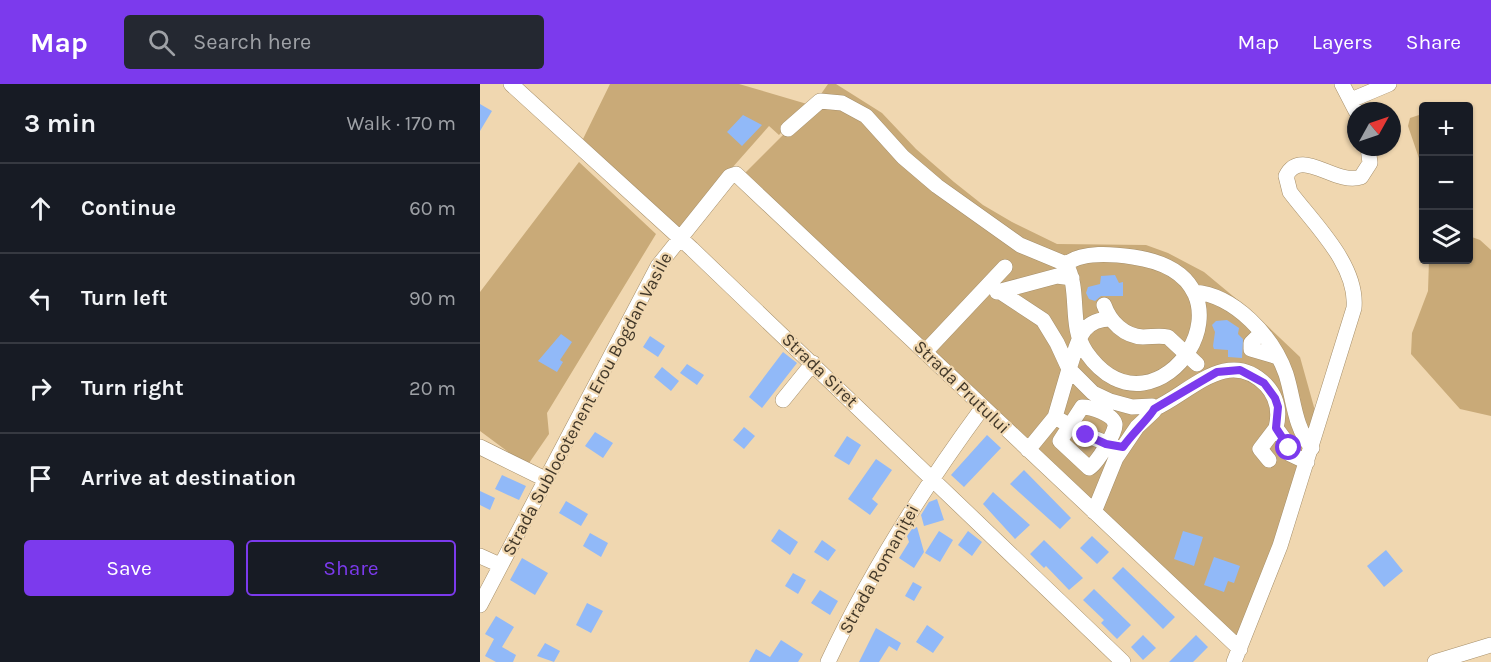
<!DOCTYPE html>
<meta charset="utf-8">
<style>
:root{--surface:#171b24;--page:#242831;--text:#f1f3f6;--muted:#9ea1a6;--line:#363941;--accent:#7c3aed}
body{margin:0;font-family:Karla,sans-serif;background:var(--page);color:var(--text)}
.controls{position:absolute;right:18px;top:18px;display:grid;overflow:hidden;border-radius:6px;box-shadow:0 2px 4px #0004}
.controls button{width:54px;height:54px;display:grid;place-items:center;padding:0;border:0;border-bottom:2px solid var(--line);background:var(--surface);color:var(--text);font:30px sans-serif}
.compass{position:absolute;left:867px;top:18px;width:54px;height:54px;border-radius:50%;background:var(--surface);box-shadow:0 2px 4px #0004;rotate:50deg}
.stop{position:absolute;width:18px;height:18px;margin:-14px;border:4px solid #7c3aed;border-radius:50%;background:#fff}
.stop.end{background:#7c3aed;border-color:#fff;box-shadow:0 2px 6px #0008}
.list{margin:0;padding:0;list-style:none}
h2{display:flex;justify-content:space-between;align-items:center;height:78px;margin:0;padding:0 24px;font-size:26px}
h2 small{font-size:20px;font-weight:400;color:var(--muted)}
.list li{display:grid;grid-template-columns:39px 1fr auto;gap:18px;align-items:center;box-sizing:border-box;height:90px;padding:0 24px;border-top:2px solid var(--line)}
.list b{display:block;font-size:22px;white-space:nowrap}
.list em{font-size:20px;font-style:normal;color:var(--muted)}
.actions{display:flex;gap:12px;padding:18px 24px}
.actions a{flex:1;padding:14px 0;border:2px solid var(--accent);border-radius:6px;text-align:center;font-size:21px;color:var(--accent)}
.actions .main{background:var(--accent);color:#fff}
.icon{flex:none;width:33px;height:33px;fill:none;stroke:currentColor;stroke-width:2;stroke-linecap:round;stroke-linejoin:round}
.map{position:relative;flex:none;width:1011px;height:578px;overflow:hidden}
header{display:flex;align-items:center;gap:36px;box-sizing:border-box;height:84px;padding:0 30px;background:var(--accent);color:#fff}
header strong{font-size:28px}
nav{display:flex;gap:33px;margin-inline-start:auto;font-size:21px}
.search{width:420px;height:54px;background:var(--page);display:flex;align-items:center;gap:15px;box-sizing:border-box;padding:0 21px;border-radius:6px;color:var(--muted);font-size:22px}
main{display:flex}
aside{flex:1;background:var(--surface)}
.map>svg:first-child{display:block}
.green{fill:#c9aa78}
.building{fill:#91b9f8}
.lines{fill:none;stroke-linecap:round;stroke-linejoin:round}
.minor-casing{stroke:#a68f6a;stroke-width:16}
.minor{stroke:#fff;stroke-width:15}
.route{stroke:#7c3aed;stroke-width:8}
.labels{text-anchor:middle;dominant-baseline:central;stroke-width:4.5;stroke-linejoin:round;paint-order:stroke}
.street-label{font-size:18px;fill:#423829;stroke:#f0d7b0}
</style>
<header>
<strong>Map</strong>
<div class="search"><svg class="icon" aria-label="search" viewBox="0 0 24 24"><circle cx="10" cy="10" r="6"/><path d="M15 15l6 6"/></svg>Search here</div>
<nav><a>Map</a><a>Layers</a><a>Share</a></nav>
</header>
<main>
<aside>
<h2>3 min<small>Walk · 170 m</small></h2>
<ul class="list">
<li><svg class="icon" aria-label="ahead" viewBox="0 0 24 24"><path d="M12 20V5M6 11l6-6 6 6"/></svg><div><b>Continue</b></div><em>60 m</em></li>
<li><svg class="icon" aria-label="left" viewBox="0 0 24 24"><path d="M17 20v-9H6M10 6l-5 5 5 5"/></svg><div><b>Turn left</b></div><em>90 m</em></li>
<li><svg class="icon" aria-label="right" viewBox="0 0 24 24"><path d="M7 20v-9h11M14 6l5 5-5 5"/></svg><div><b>Turn right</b></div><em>20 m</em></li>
<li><svg class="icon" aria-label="arrive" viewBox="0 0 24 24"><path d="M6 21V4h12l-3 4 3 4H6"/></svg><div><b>Arrive at destination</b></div></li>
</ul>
<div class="actions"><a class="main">Save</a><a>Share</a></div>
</aside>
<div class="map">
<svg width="1011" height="578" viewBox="0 0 1011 578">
<rect width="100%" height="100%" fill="#f0d7b0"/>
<path class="green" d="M130 0H259L327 20 299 51 289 42 198 145 103 55Z
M348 0H356L402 29 436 65 474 98 503 121 532 138 577 160 666 161 688 169 724 188 777 232 820 273 839 341 760 565 261 93 334 20Z
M939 31 943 36V86L928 42 930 34Z
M99 78 176 150 67 329 69 350 47 382 0 347V208Z
M989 152 1000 156 1011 166V332L980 325 931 270 932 249 948 207 949 176H988Z"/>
<path class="building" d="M0 20 12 27 0 47Z
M263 31 282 41 262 62 247 48Z
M635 191 639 199 643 198V212H621L615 217 609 215 606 209 608 203 620 200 621 192Z
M747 236 759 244 758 250 763 255 762 274 748 273V266L734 265 733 262 735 248 732 241 736 237Z
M81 250 92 258 80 276 83 278 77 288 58 277Z
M170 252 185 262 178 273 163 263Z
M303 268 317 279 282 324 269 313Z
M207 280 224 291 217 301 200 289Z
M182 283 199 297 191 307 174 293Z
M264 343 275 352 264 365 253 356Z
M115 348 133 359 123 374 105 362Z
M507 351 521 364 484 403 471 391Z
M367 352 381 361 369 381 354 372Z
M396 375 412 386 392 415 398 420 390 431 368 415Z
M544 386 591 434 580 445 530 400Z
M22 391 46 402 39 416 15 405Z
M0 407 15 414 10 426 0 421Z
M513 408 550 441 535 455 503 420Z
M457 415 464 436 444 442 441 431 449 418Z
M86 417 108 430 101 442 79 429Z
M437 443 444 468 434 484 419 474 429 458 427 452 432 445Z
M299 445 318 458 310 471 291 457Z
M459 447 473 456 460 478 445 469Z
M488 447 502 458 492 472 478 461Z
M703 447 723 453 714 482 694 475Z
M110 449 128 459 121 473 103 462Z
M612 452 629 468 617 480 600 464Z
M342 456 356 466 348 477 334 468Z
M564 456 603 494 589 506 566 482 564 484 550 470Z
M906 466 923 487 904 503 887 482Z
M734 473 760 482 754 499 748 497 744 508 724 501Z
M42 474 68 489 55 511 30 496Z
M643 483 695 533 683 545 632 494Z
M313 489 326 496 318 510 305 502Z
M433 498 442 503 434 517 425 512Z
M614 505 651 541 637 555 621 539 624 536 603 516Z
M340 506 358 517 350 531 331 519Z
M107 519 123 527 111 549 96 541Z
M16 532 34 543 22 563 36 571 33 578H16L5 572 14 555 5 550Z
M447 541 464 553 453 569 436 558Z
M396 544 421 559 417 567 409 562 399 578H379Z
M663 551 676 564 663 576 651 563Z
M716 551 728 563 713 578H689Z
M301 556 323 570 318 578H269L276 565 290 573Z
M65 559 80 567 74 578 57 572Z"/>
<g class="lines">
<defs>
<path id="minor" d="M31 0 212 165 643 578
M862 0 876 27
M871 16 909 0
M308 45 340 17 362 19 386 32 423 73 457 102 540 161 586 180C601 207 588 241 606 268 677 370 794 193 653 173 633 170 603 167 586 180
M517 208 577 192 592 194
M714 208C755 211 793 253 806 290 814 315 814 343 832 364
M522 209 563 236 577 259 589 285 575 333 548 366
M624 221C630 238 644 252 663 253 672 253 679 251 688 253L717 280
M781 249 771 259V265L798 273
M445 268 525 183
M303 316 333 279
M602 323C611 323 633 330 635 340 637 347 616 381 609 384L580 357Z
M674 325C710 309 748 262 786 301 798 314 800 328 796 344L807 359 810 370 827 378
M580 336 606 351 634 362
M0 363 65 395
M789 376 780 365 796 344
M614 428 636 374 657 343 674 327 672 322 652 323 630 317 613 309 589 285C598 260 599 235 631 235
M0 472 20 481
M0 521 178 182 250 92 256 90 760 565
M348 578C390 488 444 403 503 323
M754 578 800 462 874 224C878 181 834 140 810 108L806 92C821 62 855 102 881 93L890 79 888 63
M955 578 1011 561"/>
</defs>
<use href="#minor" class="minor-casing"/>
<use href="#minor" class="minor"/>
</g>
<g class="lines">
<path class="route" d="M606 351 626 360 643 363C649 353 672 331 674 325L737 288 760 286 784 299 795 314 798 323 796 344 809 364"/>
</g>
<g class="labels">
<g class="street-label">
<text transform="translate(340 286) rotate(44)">Strada Siret</text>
<text transform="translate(482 303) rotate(44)">Strada Prutului</text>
<text transform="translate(107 320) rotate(-62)">Strada Sublocotenent Erou Bogdan Vasile</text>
<text transform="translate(399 485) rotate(-61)">Strada Romaniței</text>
</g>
</g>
</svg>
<div class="controls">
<button>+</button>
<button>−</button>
<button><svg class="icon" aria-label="layers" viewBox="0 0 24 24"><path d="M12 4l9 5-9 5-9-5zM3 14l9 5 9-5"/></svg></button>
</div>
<svg class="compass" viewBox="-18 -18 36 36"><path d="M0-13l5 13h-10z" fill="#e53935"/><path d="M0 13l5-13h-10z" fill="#9ea1a6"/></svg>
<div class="stop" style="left:809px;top:364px"></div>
<div class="stop end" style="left:606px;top:351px"></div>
</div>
</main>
